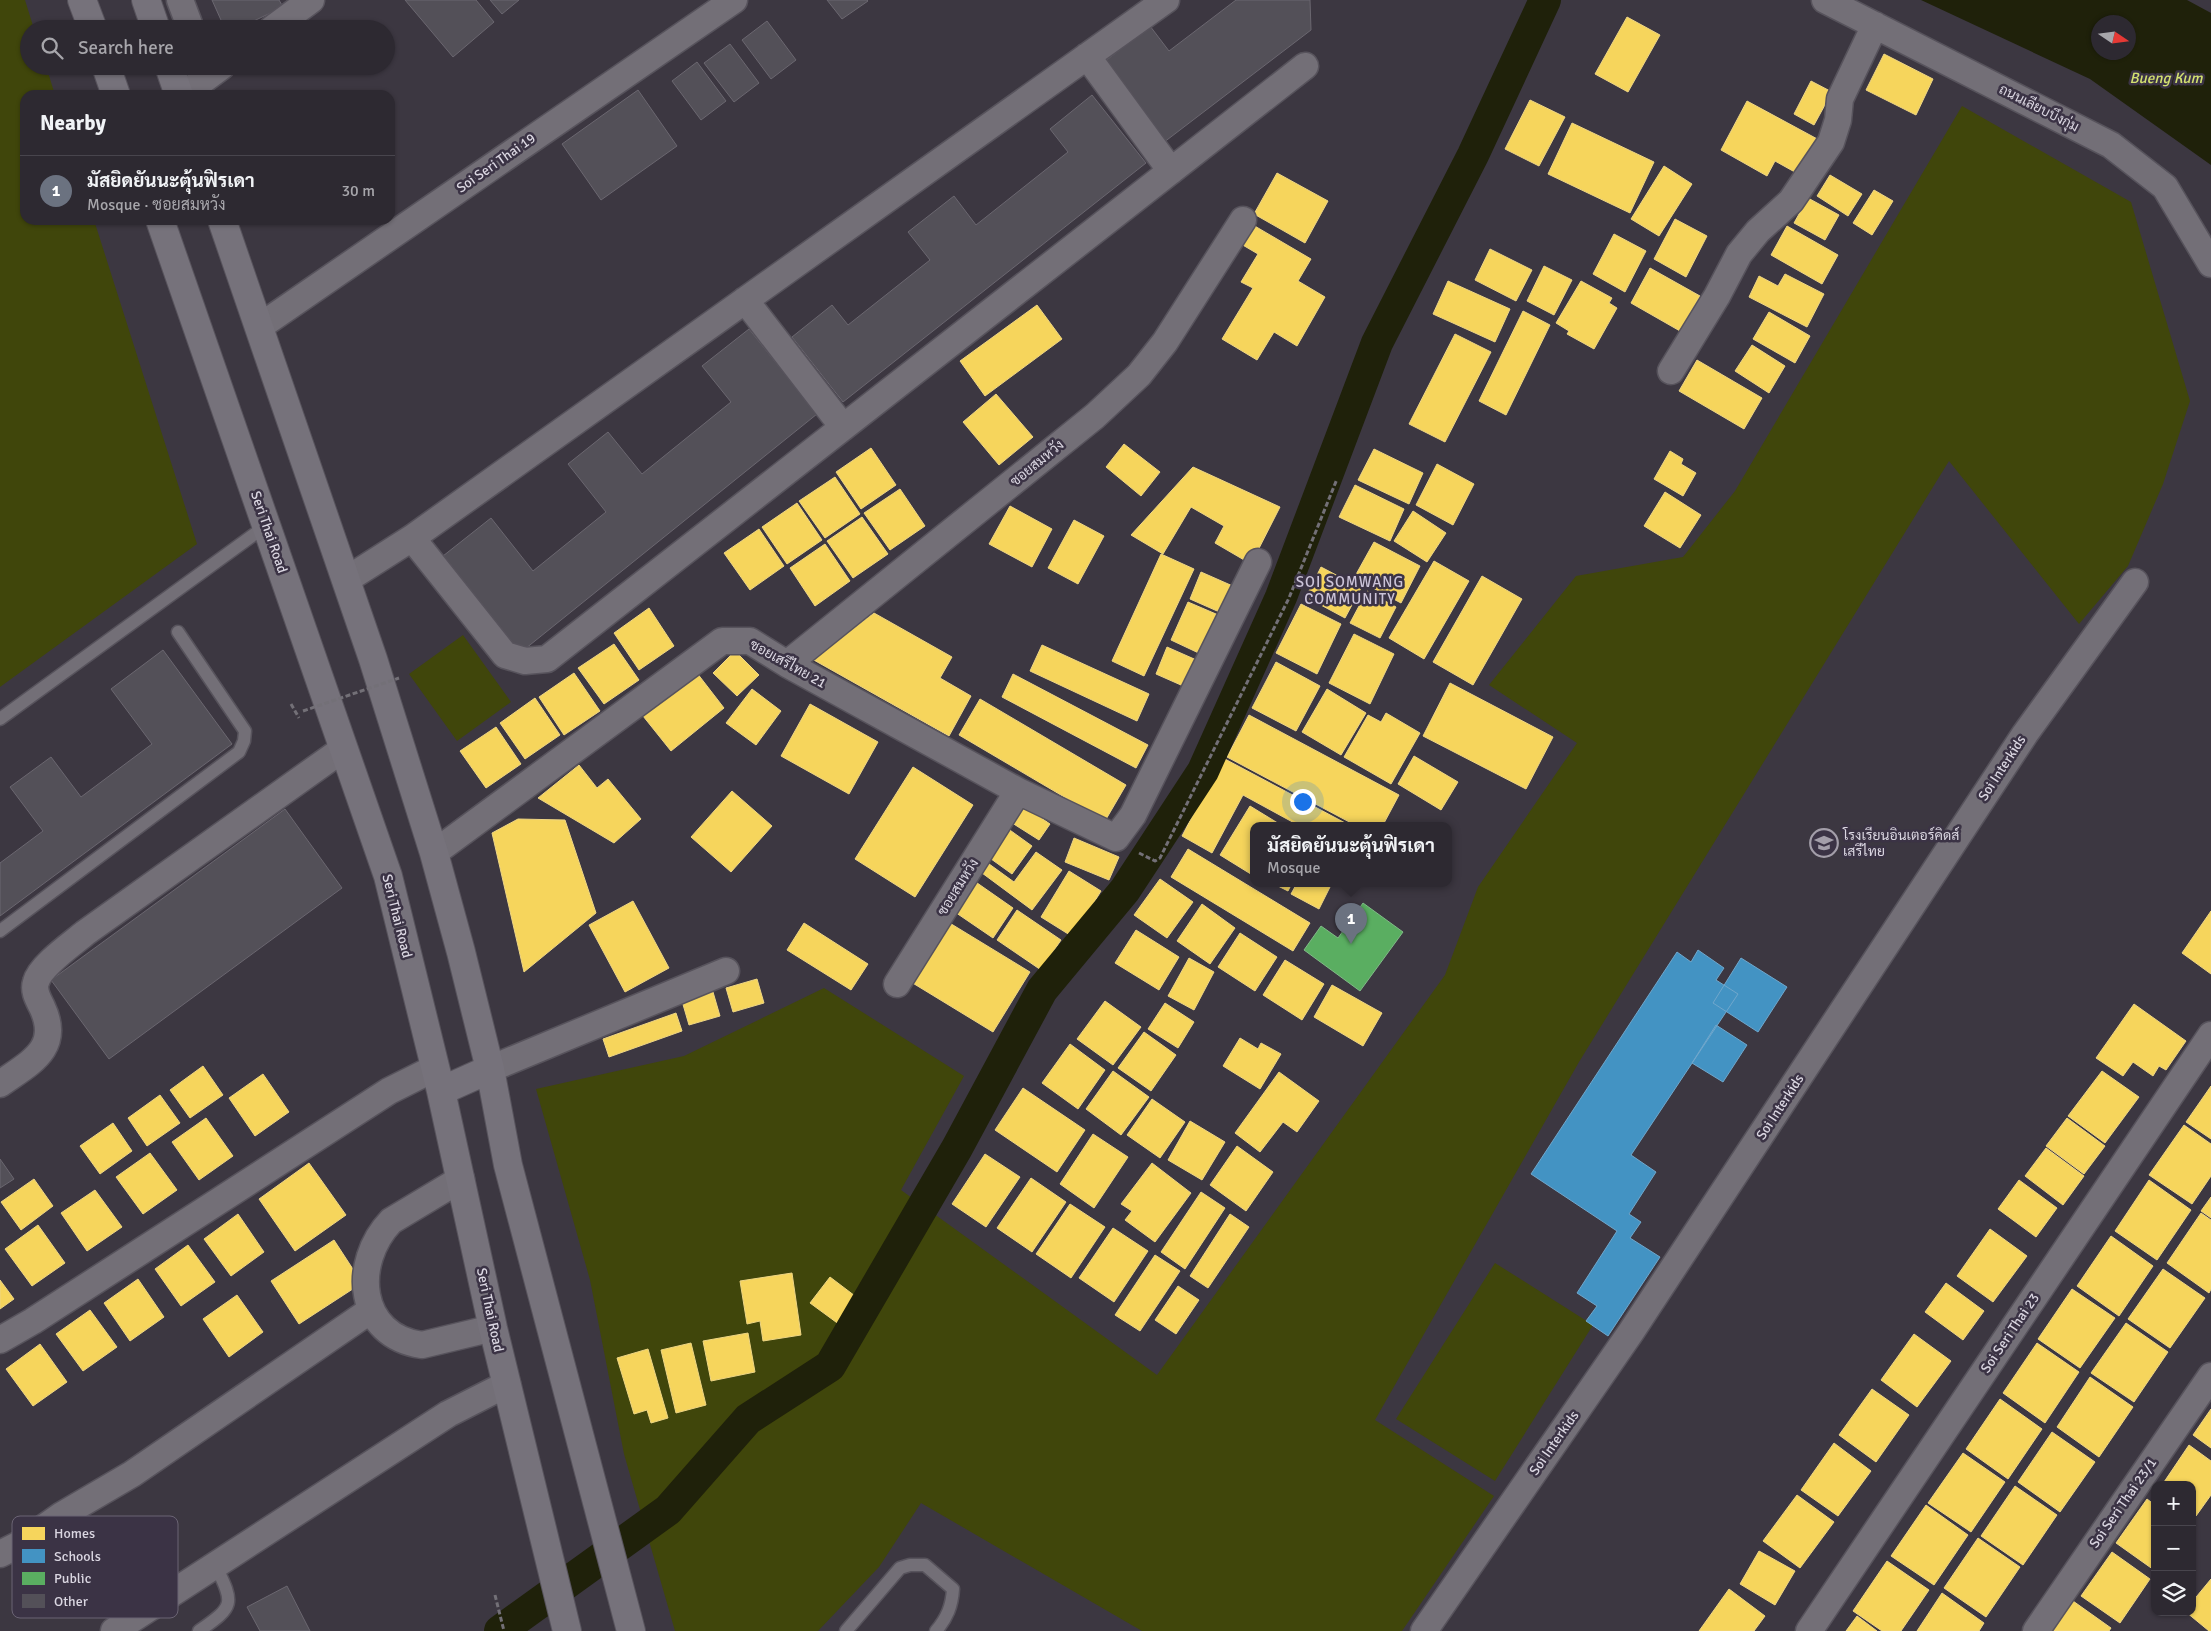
<!DOCTYPE html>
<meta charset="utf-8">
<style>
:root{--surface:#2d2931;--page:#39353d;--text:#f1f3f6;--muted:#a7a6ab;--line:#48454d;--accent:#e69b98}
body{margin:0;font-family:Signika,Sarabun,sans-serif;background:var(--page);color:var(--text)}
.controls{position:absolute;right:15px;bottom:15px;display:grid;overflow:hidden;border-radius:10px;box-shadow:0 1px 4px #0004}
.controls button{width:45px;height:45px;display:grid;place-items:center;padding:0;border:0;border-bottom:1px solid var(--line);background:var(--surface);color:var(--text);font:25px sans-serif}
.compass{position:absolute;left:2091px;top:15px;width:45px;height:45px;border-radius:50%;background:var(--surface);box-shadow:0 1px 4px #0004;rotate:103deg}
.you{position:absolute;left:1302px;top:801px;width:18px;height:18px;margin:-12px;border:4px solid #fff;border-radius:50%;background:#1a73e8;box-shadow:0 0 0 8px #1a73e833}
.badge{display:grid;place-items:center;width:32px;height:32px;border-radius:50%;background:var(--accent);color:#fff;font-size:16px;font-weight:700}
.pin{position:absolute;translate:-50% -41px;filter:drop-shadow(0 1px 2px #0008)}
.pin::after{content:'';position:absolute;top:26px;width:18px;height:15px;background:inherit;clip-path:polygon(0 0,100% 0,50% 100%)}
.popup{position:absolute;left:1250px;top:822px;width:202px;height:65px;box-sizing:border-box;display:grid;place-content:center;border-radius:10px;background:var(--surface);filter:drop-shadow(0 1px 4px #0005);font-size:16px;white-space:nowrap;color:var(--muted)}
.popup b{font-size:19px;color:var(--text)}
.popup::after{content:'';position:absolute;left:50%;top:100%;margin-left:-10px;border:10px solid transparent;border-top-color:var(--surface)}
.list{margin:0;padding:0;list-style:none}
h2{display:flex;justify-content:space-between;align-items:center;height:65px;margin:0;padding:0 20px;font-size:21px}
h2 small{font-size:16px;font-weight:400;color:var(--muted)}
.list li{display:grid;grid-template-columns:32px 1fr auto;gap:15px;align-items:center;box-sizing:border-box;height:70px;padding:0 20px;border-top:1px solid var(--line)}
.list b{display:block;font-size:19px;white-space:nowrap}
.list p{margin:0;font-size:16px;white-space:nowrap;color:var(--muted)}
.list em{font-size:16px;font-style:normal;color:var(--muted)}
.icon{flex:none;width:28px;height:28px;fill:none;stroke:currentColor;stroke-width:2;stroke-linecap:round;stroke-linejoin:round}
.map{position:relative;flex:none;width:2211px;height:1631px;overflow:hidden}
.search{position:absolute;background:var(--surface);box-shadow:0 1px 4px #0004;left:20px;top:20px;width:375px;height:55px;display:flex;align-items:center;gap:12px;box-sizing:border-box;padding:0 18px;border-radius:28px;color:var(--muted);font-size:19px}
.panel{position:absolute;background:var(--surface);box-shadow:0 1px 4px #0004;left:20px;top:90px;width:375px;height:135px;border-radius:15px}
.map>svg:first-child{display:block}
.green{fill:#40460b}
.water{fill:#1f210a;fill-rule:evenodd}
.homes{fill:#f6d55c;stroke:#eed584}
.schools{fill:#4393c3;stroke:#70a7cc}
.public{fill:#5aae61;stroke:#80ba87}
.lines{fill:none;stroke-linecap:round;stroke-linejoin:round}
.canal{stroke:#1f210a;stroke-width:32}
.building{fill:#535058;stroke:#6b6770}
.lane-casing{stroke:#57535c;stroke-width:15}
.street-casing{stroke:#57535c;stroke-width:29}
.secondary-casing{stroke:#57535c;stroke-width:30}
.path{stroke:#737077;stroke-width:3;stroke-dasharray:5 2.5;stroke-linecap:butt}
.lane{stroke:#736f77;stroke-width:12}
.street{stroke:#736f77;stroke-width:26}
.secondary{stroke:#76727b;stroke-width:28}
.path-bridge{stroke:#737077;stroke-width:3;stroke-dasharray:5 2.5;stroke-linecap:butt}
.labels{text-anchor:middle;dominant-baseline:central;stroke-width:5;stroke-linejoin:round;paint-order:stroke}
.street-label{font-size:14px;fill:#dad6e1;stroke:#3b3345}
.poi-label{font-size:14px;fill:#dad6e1;stroke:#3b3345;text-anchor:start}
.water-label{font-size:15px;font-style:italic;fill:#d3e170;stroke:#3b3345}
.neighbourhood-label{font-size:15px;letter-spacing:1px;fill:#cbc3d8;stroke:#3b3345}
.key{fill:#3b3345;stroke:#6b6474;stroke-width:1}
.key-label{font-size:14px;fill:#dad6e1}
</style>
<div class="map">
<svg width="2211" height="1631" viewBox="0 0 2211 1631">
<rect width="100%" height="100%" fill="#3c3741"/>
<path class="green" d="M0 0H25L34 29H29V66H46L55 95H25V220H94L197 544 0 687Z
M1962 106 2131 202 2190 401 2163 484 2128 566 2079 624 1949 461 1579 1062 1375 1420 1494 1496 1402 1631H1142L921 1503 879 1567 818 1631H675L624 1454 590 1280 536 1089 684 1056 824 988 964 1076 901 1190 1157 1375 1445 975 1478 887 1577 743 1489 685 1576 576 1683 557 1735 491Z
M463 635 511 702 457 741 409 674Z
M1495 1263 1593 1325 1495 1481 1396 1419Z"/>
<path class="water" d="M1921 0H2187L2211 13V165L2090 79ZM2098 22H2128V52H2098Z"/>
<path class="homes" d="M1627 17 1660 35 1628 92 1595 74Z
M1884 54 1933 79 1916 115 1866 90Z
M1811 81 1832 92 1814 125 1794 114Z
M1530 100 1565 117 1539 166 1505 149Z
M1747 101 1821 141 1802 176 1775 161 1767 176 1721 150Z
M1572 123 1654 162 1630 213 1548 174Z
M1664 166 1692 184 1659 236 1631 219Z
M1277 173 1328 201 1305 243 1254 214Z
M1830 175 1862 194 1848 216 1817 196Z
M1874 190 1893 201 1872 235 1853 223Z
M1808 198 1839 215 1825 240 1794 223Z
M1675 219 1707 236 1686 277 1654 259Z
M1253 225 1311 259 1298 281 1325 297 1297 346 1274 332 1257 360 1222 339 1253 288 1241 282 1258 254 1241 244Z
M1787 226 1838 255 1822 284 1771 255Z
M1614 234 1646 251 1625 292 1593 274Z
M1490 249 1532 270 1516 301 1475 280Z
M1544 266 1572 280 1554 315 1527 301Z
M1650 268 1700 296 1680 331 1631 303Z
M1785 274 1824 294 1807 327 1749 297 1759 276 1778 286Z
M1448 281 1510 309 1495 342 1433 314Z
M1581 281 1612 298 1609 303 1617 308 1594 349 1567 334 1569 331 1556 323Z
M1037 305 1062 339 985 396 960 361Z
M1523 311 1550 325 1506 415 1479 401Z
M1769 312 1810 336 1795 363 1753 339Z
M1455 334 1491 352 1445 442 1409 424Z
M1752 345 1785 366 1769 393 1735 371Z
M1697 360 1762 398 1744 429 1679 391Z
M996 394 1033 437 999 465 963 422Z
M1124 444 1160 472 1141 496 1106 467Z
M871 448 896 485 861 509 836 472Z
M1374 449 1423 473 1409 504 1358 480Z
M1670 451 1683 459 1681 464 1696 473 1683 496 1654 479Z
M1437 464 1474 484 1453 525 1416 505Z
M1193 467 1280 507 1251 564 1215 543 1224 526 1191 507 1163 554 1131 535Z
M835 477 860 514 825 538 799 501Z
M1355 485 1404 509 1390 541 1339 517Z
M900 489 925 526 890 550 864 513Z
M1665 492 1701 515 1680 548 1644 526Z
M797 503 822 540 787 564 762 527Z
M1010 506 1052 529 1032 567 989 544Z
M1413 511 1446 533 1427 562 1394 541Z
M862 517 888 554 853 578 827 541Z
M1074 520 1104 536 1078 584 1048 568Z
M759 529 784 566 750 590 724 553Z
M1374 542 1420 566 1401 603 1354 578Z
M825 544 850 581 815 606 790 568Z
M1161 554 1194 569 1144 676 1112 661Z
M1434 561 1469 581 1424 659 1389 638Z
M1321 567 1361 588 1345 618 1306 597Z
M1201 572 1235 587 1224 614 1190 599Z
M1482 576 1522 599 1473 685 1433 662Z
M1367 591 1396 607 1380 638 1350 623Z
M1188 602 1223 617 1205 656 1171 640Z
M1301 604 1341 624 1317 674 1276 653Z
M649 608 674 646 639 670 614 633Z
M874 613 952 657 940 678 971 696 949 736 812 659Z
M1354 634 1394 654 1370 704 1329 683Z
M614 644 639 680 604 704 578 668Z
M1042 645 1149 694 1137 721 1030 671Z
M1167 647 1201 662 1190 689 1156 674Z
M735 651 759 675 737 696 713 673Z
M1276 662 1320 686 1296 731 1252 708Z
M574 673 600 711 564 735 539 697Z
M697 673 724 708 671 751 643 716Z
M1013 674 1148 745 1136 768 1002 697Z
M1450 683 1553 737 1526 789 1423 736Z
M752 689 781 711 756 745 726 723Z
M1327 689 1366 713 1341 755 1302 732Z
M535 698 560 735 525 759 500 723Z
M980 699 1126 785 1105 821 959 735Z
M810 704 878 742 849 794 781 756Z
M1386 713 1420 733 1391 784 1344 757 1368 715 1381 722Z
M1249 715 1399 795 1383 825H1355L1227 757Z
M496 727 521 764 486 788 460 751Z
M1414 756 1458 782 1441 810 1398 784Z
M1223 758 1349 825H1298L1243 795 1212 853 1182 836Z
M579 765 597 788 608 779 641 819 614 843 538 798Z
M913 767 973 805 915 897 855 859Z
M732 791 772 826 731 872 691 837Z
M1021 804 1050 824 1039 840 1009 821Z
M1250 806 1281 825H1254V876L1220 855Z
M518 819 565 820 596 913 524 972 492 833Z
M1007 828 1032 846 1012 874 987 856Z
M1074 838 1119 857 1109 880 1065 862Z
M1188 849 1310 923 1293 951 1171 877Z
M1036 852 1062 870 1032 910 978 870 985 861 1014 882Z
M1069 871 1101 891 1073 937 1041 917Z
M970 878 1013 908 993 938 949 908Z
M1160 879 1193 902 1167 938 1134 915Z
M1272 883H1292L1288 891Z
M1297 883H1332L1319 909 1291 894Z
M633 901 669 968 625 992 589 925Z
M1202 904 1235 928 1210 964 1177 941Z
M1017 910 1061 940 1041 970 997 940Z
M2211 911V974L2182 953Z
M948 922 1030 972 993 1032 911 982Z
M804 923 868 964 851 990 787 950Z
M1136 930 1179 957 1159 990 1115 963Z
M1240 933 1277 957 1255 991 1218 967Z
M1189 958 1214 972 1194 1010 1168 996Z
M1285 960 1324 984 1302 1020 1263 995Z
M757 979 764 1003 733 1012 726 988Z
M1332 985 1382 1013 1363 1046 1314 1017Z
M713 992 720 1016 689 1025 682 1001Z
M1105 1001 1141 1027 1113 1065 1077 1039Z
M1165 1003 1194 1022 1178 1048 1148 1029Z
M2134 1004 2186 1041 2166 1070 2159 1066 2153 1076 2133 1062 2123 1076 2096 1058Z
M676 1013 682 1031 609 1057 603 1039Z
M1144 1032 1176 1055 1151 1091 1118 1068Z
M1240 1038 1258 1049 1261 1043 1281 1054 1260 1089 1223 1066Z
M1070 1044 1105 1070 1078 1109 1042 1083Z
M203 1066 223 1095 190 1118 170 1090Z
M1113 1071 1149 1097 1121 1135 1086 1109Z
M2102 1071 2139 1097 2105 1143 2068 1116Z
M1279 1072 1319 1101 1297 1132 1283 1122 1260 1152 1235 1133Z
M263 1074 289 1112 255 1136 229 1098Z
M2211 1086V1139L2186 1122Z
M1023 1088 1085 1130 1057 1172 995 1130Z
M160 1095 180 1123 147 1146 128 1118Z
M1152 1099 1185 1122 1160 1158 1127 1135Z
M206 1118 233 1156 199 1180 172 1142Z
M2067 1118 2105 1146 2084 1174 2046 1146Z
M1190 1121 1225 1142 1202 1180 1168 1160Z
M113 1123 132 1151 100 1174 80 1146Z
M2184 1125 2211 1144V1176L2192 1204 2149 1175Z
M1093 1134 1128 1157 1094 1208 1060 1184Z
M1237 1146 1273 1172 1246 1211 1210 1185Z
M2046 1148 2084 1176 2063 1205 2025 1176Z
M150 1153 177 1190 143 1214 116 1177Z
M985 1154 1020 1177 986 1227 952 1204Z
M309 1163 346 1215 295 1251 259 1199Z
M1152 1163 1191 1193 1155 1242 1125 1220 1132 1211 1121 1204Z
M1031 1178 1066 1202 1032 1252 997 1228Z
M34 1179 53 1206 21 1230 1 1202Z
M2019 1180 2057 1208 2036 1237 1998 1209Z
M2149 1180 2191 1210 2157 1260 2115 1231Z
M95 1190 122 1227 87 1251 61 1213Z
M1201 1192 1225 1208 1185 1269 1161 1252Z
M2211 1197V1218L2201 1211Z
M1070 1204 1105 1227 1071 1278 1036 1254Z
M2201 1213 2211 1220V1289L2209 1293 2167 1263Z
M238 1214 264 1252 231 1276 204 1239Z
M1230 1214 1249 1227 1208 1288 1190 1276Z
M38 1225 65 1263 32 1286 5 1249Z
M1113 1228 1148 1251 1114 1302 1079 1278Z
M1990 1229 2027 1256 1993 1302 1957 1276Z
M2111 1236 2153 1266 2119 1316 2077 1286Z
M334 1240 362 1283 299 1324 271 1281Z
M188 1245 215 1282 181 1306 155 1269Z
M1155 1255 1180 1271 1140 1331 1115 1315Z
M2163 1269 2205 1298 2170 1348 2128 1319Z
M792 1273 801 1335 763 1341 760 1321 747 1324 740 1281Z
M830 1277 859 1299 840 1325 810 1303Z
M138 1279 164 1317 130 1341 104 1303Z
M0 1280 14 1299 0 1309Z
M1946 1283 1984 1311 1963 1340 1925 1312Z
M1178 1286 1199 1300 1176 1334 1155 1320Z
M2072 1289 2115 1318 2080 1368 2038 1339Z
M237 1295 263 1332 229 1357 203 1319Z
M90 1310 117 1347 83 1371 56 1334Z
M2126 1323 2168 1352 2134 1402 2091 1373Z
M748 1333 755 1372 711 1381 703 1341Z
M1914 1334 1951 1361 1917 1407 1881 1380Z
M691 1343 706 1405 676 1413 661 1350Z
M2037 1343 2079 1372 2045 1423 2003 1393Z
M40 1344 67 1382 33 1406 6 1369Z
M648 1349 668 1418 651 1423 647 1410 634 1414 617 1358Z
M2090 1377 2133 1407 2099 1457 2057 1427Z
M1872 1389 1909 1415 1876 1462 1839 1435Z
M2000 1399 2042 1429 2008 1479 1966 1449Z
M2211 1409V1448L2193 1435Z
M2052 1432 2095 1462 2060 1512 2018 1482Z
M1834 1443 1871 1471 1838 1516 1801 1490Z
M2189 1445 2211 1461V1495L2196 1516 2192 1513V1485H2162Z
M1963 1453 2005 1482 1971 1532 1928 1503Z
M2015 1486 2057 1515 2023 1565 1981 1536Z
M1797 1495 1834 1522 1800 1568 1763 1541Z
M2147 1499 2155 1505 2154 1570 2116 1543Z
M1926 1505 1968 1535 1934 1585 1891 1556Z
M1978 1538 2020 1567 1986 1617 1944 1588Z
M1759 1551 1795 1571 1775 1605 1740 1584Z
M2112 1552 2150 1579 2120 1623 2081 1596Z
M1887 1561 1929 1590 1901 1631H1882L1853 1611Z
M2211 1579V1631H2209L2186 1612H2192V1602Z
M1729 1589 1765 1616 1754 1631H1699Z
M1942 1593 1984 1623 1979 1631H1917Z
M2073 1601 2111 1628 2109 1631H2052Z
M1857 1616 1877 1631H1846Z"/>
<path class="schools" d="M1698 950 1724 968 1716 980 1738 994 1631 1155 1656 1172 1629 1214 1641 1222 1630 1238 1660 1257 1608 1336 1586 1321 1597 1306 1577 1293 1617 1231 1531 1174 1677 952 1691 962Z
M1741 958 1787 987 1758 1032 1713 1003Z
M1716 1025 1747 1045 1723 1082 1692 1063Z"/>
<path class="public" d="M1363 903 1403 932 1360 991 1304 950 1321 926 1338 938Z"/>
<g class="lines">
<path class="canal" d="M500 1631 668 1510 748 1419 830 1366 957 1148 1042 990 1125 890 1203 771 1281 597 1377 343 1473 155 1545 0"/>
</g>
<path class="building" d="M212 0H279L283 7 237 29H225Z
M405 0H476L494 22 453 57Z
M490 0H519L502 14Z
M827 0H867L868 1 842 19Z
M1236 0H1310L1311 30 1159 146 1099 66 1150 26 1169 51Z
M767 21 796 60 771 79 742 40Z
M730 44 759 83 734 102 704 63Z
M697 62 726 101 701 120 672 81Z
M638 90 677 146 601 200 562 144Z
M1092 95 1146 163 843 402 792 337 832 305 848 325 930 260 908 232 954 196 976 225 1068 152 1050 129Z
M749 329 817 414 520 653 443 556 491 518 533 571 606 512 568 464 608 432 642 474 731 402 702 366Z
M163 650 232 744 0 916V863L43 831 10 787 51 757 81 797 152 744 111 689Z
M285 809 342 888 109 1059 51 980Z
M0 1159 14 1179 0 1188Z
M287 1586 310 1631H260L247 1607Z"/>
<g class="lines">
<defs>
<path id="lane" d="M0 719 267 525
M0 931 239 752 244 741 245 731 178 632
M199 1631C235 1606 234 1604 216 1566
M846 1631 900 1568 910 1565H925L953 1589C952 1606 947 1618 936 1631"/>
<path id="street" d="M180 0 191 29
M1825 0 2111 145 2165 187 2211 264
M272 29 311 0
M1087 56 1171 171
M183 95 222 66
M745 300 843 427
M259 327 734 0
M1671 371 1717 296 1739 254 1758 231 1791 201 1831 142 1838 120 1840 99 1875 25
M412 538 505 655 525 661 547 659 1305 66
M346 580 412 538 1166 0
M787 664 1095 416 1139 375 1165 342 1243 220
M434 853 722 641H750L787 664 1018 791 1116 838 1133 815 1258 562
M897 984 1018 791
M490 1069 726 971
M0 1084C29 1063 62 1049 42 1007 38 999 33 991 36 982 40 966 72 944 85 933L343 749
M461 1179 391 1221C351 1263 357 1336 422 1345L493 1328
M0 1340 33 1321 389 1091 435 1068
M0 1554 22 1543 62 1515 132 1474 371 1310
M114 1631 448 1414 507 1384
M1424 1631 1631 1332 2025 734 2135 582
M1809 1631 2211 1035
M2036 1631 2211 1376"/>
<path id="secondary" d="M82 0 93 29
M146 0 156 29
M106 66 116 95
M169 66 179 95
M160 220 388 876 441 1091 493 1328 567 1631
M222 220 373 659 434 853 461 952 490 1069 508 1165 631 1631
M441 1091 490 1069"/>
</defs>
<use href="#lane" class="lane-casing"/>
<use href="#street" class="street-casing"/>
<use href="#secondary" class="secondary-casing"/>
<path class="path" d="M291 704 299 718
M1139 853 1155 861 1160 858 1289 598 1337 479
M495 1595 504 1631"/>
<use href="#lane" class="lane"/>
<use href="#street" class="street"/>
<use href="#secondary" class="secondary"/>
<path class="path-bridge" d="M303 711 399 678"/>
</g>
<defs>
<symbol id="school-ring" viewBox="-11 -11 22 22"><circle r="9.5" fill="#3b3345" stroke="#a39ea9" stroke-width="1.5"/><path d="M0-5L7-2L0 1L-7-2ZM-4 1L0 2.5L4 1V4Q0 6-4 4Z" fill="#a39ea9"/></symbol>
</defs>
<g fill-rule="evenodd">
<use href="#school-ring" x="1808" y="827" width="32" height="32"/>
</g>
<g class="labels">
<g class="street-label">
<text transform="translate(2039 108) rotate(27)">ถนนเลียบบึงกุ่ม</text>
<text transform="translate(496 163) rotate(-35)">Soi Seri Thai 19</text>
<text transform="translate(1037 463) rotate(-39)">ซอยสมหวัง</text>
<text transform="translate(269 532) rotate(71)">Seri Thai Road</text>
<text transform="translate(788 664) rotate(29)">ซอยเสรีไทย 21</text>
<text transform="translate(2002 768) rotate(-57)">Soi Interkids</text>
<text transform="translate(958 887) rotate(-58)">ซอยสมหวัง</text>
<text transform="translate(397 916) rotate(76)">Seri Thai Road</text>
<text transform="translate(1780 1107) rotate(-57)">Soi Interkids</text>
<text transform="translate(490 1310) rotate(78)">Seri Thai Road</text>
<text transform="translate(2010 1333) rotate(-56)">Soi Seri Thai 23</text>
<text transform="translate(1554 1443) rotate(-55)">Soi Interkids</text>
<text transform="translate(2123 1503) rotate(-55)">Soi Seri Thai 23/1</text>
</g>
<g class="poi-label">
<text x="1843" y="835">โรงเรียนอินเตอร์คิดส์<tspan x="1843" dy="16">เสรีไทย</tspan></text>
</g>
<g class="water-label">
<text x="2166" y="78">Bueng Kum</text>
</g>
<g class="neighbourhood-label">
<text x="1350" y="582">SOI SOMWANG<tspan x="1350" dy="17">COMMUNITY</tspan></text>
</g>
</g>
<rect x="12" y="1516" width="166" height="102" rx="8" class="key"/>
<rect x="22" y="1527" width="23" height="13" fill="#f6d55c"/>
<rect x="22" y="1549" width="23" height="14" fill="#4393c3"/>
<rect x="22" y="1572" width="23" height="13" fill="#5aae61"/>
<rect x="22" y="1594" width="23" height="14" fill="#535058"/>
<g class="key-label">
<text x="54" y="1538">Homes</text>
<text x="54" y="1561">Schools</text>
<text x="54" y="1583">Public</text>
<text x="54" y="1606">Other</text>
</g>
</svg>
<div class="controls">
<button>+</button>
<button>−</button>
<button><svg class="icon" aria-label="layers" viewBox="0 0 24 24"><path d="M12 4l9 5-9 5-9-5zM3 14l9 5 9-5"/></svg></button>
</div>
<svg class="compass" viewBox="-18 -18 36 36"><path d="M0-13l5 13h-10z" fill="#e53935"/><path d="M0 13l5-13h-10z" fill="#a7a6ab"/></svg>
<div class="you"></div>
<div class="pin badge" style="left:1351px;top:944px;background:#6b7280">1</div>
<div class="popup"><b>มัสยิดยันนะตุ้นฟิรเดา</b>Mosque</div>
<div class="search"><svg class="icon" aria-label="search" viewBox="0 0 24 24"><circle cx="10" cy="10" r="6"/><path d="M15 15l6 6"/></svg>Search here</div>
<section class="panel">
<h2>Nearby<small></small></h2>
<ul class="list">
<li><span class="badge" style="background:#6b7280">1</span><div><b>มัสยิดยันนะตุ้นฟิรเดา</b><p>Mosque · ซอยสมหวัง</p></div><em>30 m</em></li>
</ul>
</section>
</div>
